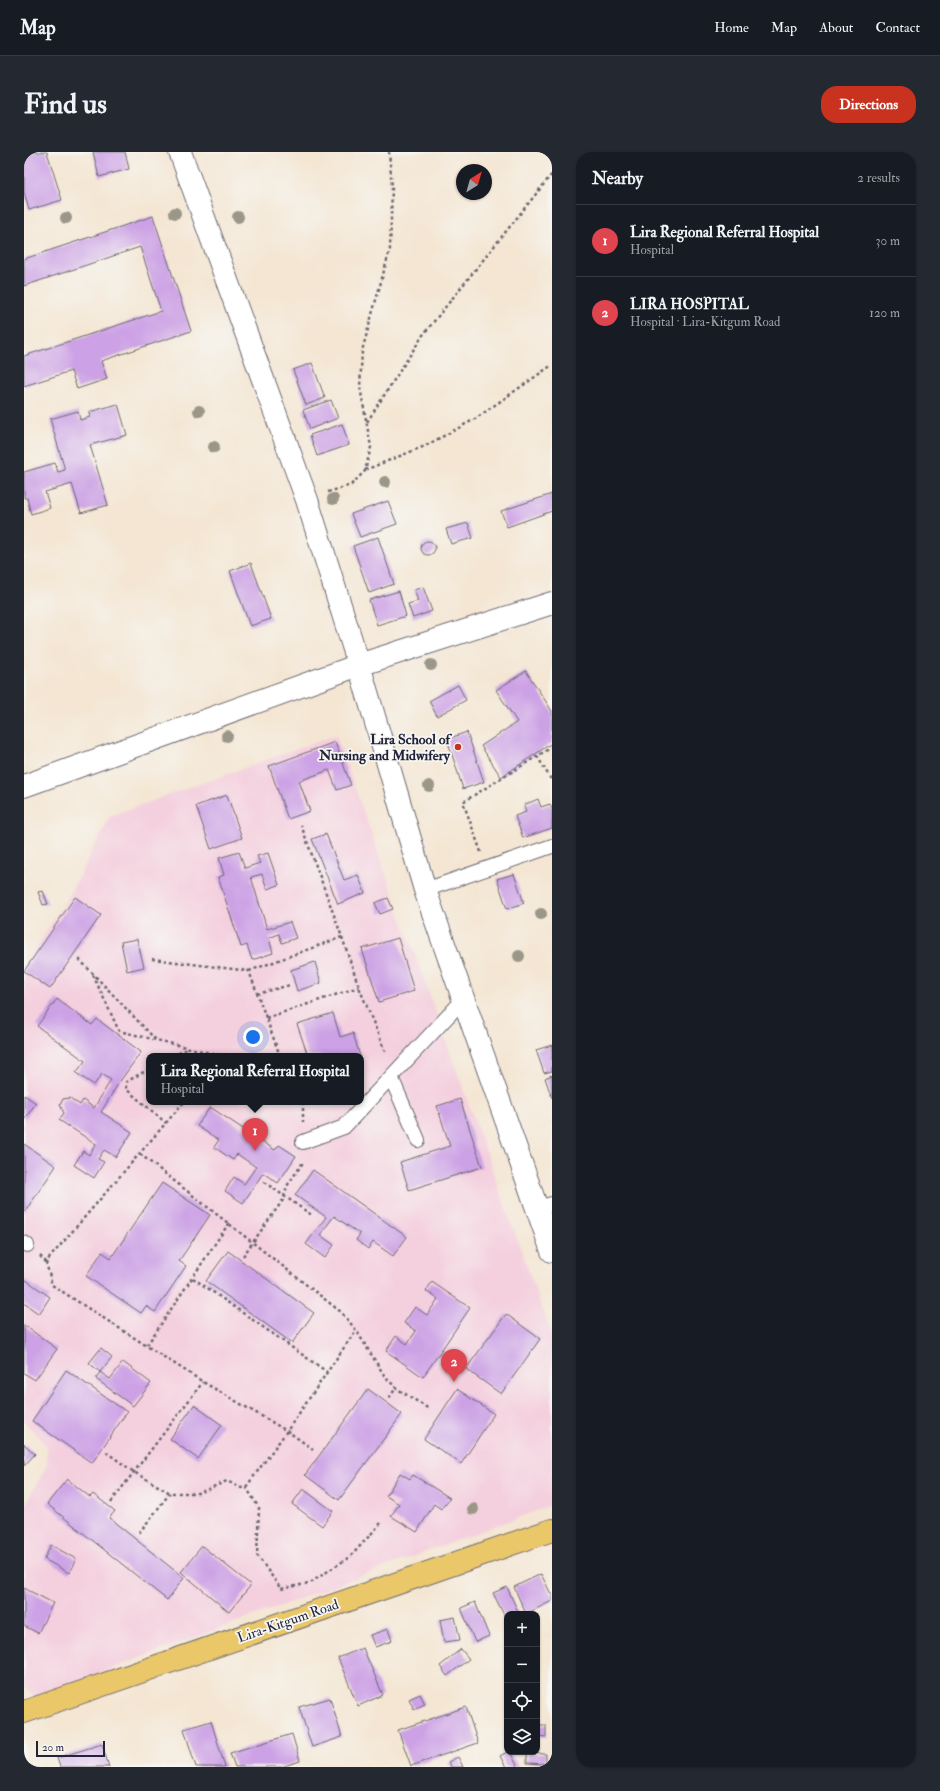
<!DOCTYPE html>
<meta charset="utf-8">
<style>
:root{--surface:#171b24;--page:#242831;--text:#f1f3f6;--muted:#9ea1a6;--line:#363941;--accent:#c8321e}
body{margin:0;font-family:"IM FELL Double Pica",serif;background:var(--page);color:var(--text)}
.controls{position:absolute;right:12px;bottom:12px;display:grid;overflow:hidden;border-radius:8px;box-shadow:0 1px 3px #0004}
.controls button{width:36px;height:36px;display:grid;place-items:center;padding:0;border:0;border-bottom:1px solid var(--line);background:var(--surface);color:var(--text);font:20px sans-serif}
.compass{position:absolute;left:432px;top:12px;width:36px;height:36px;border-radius:50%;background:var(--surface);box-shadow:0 1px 3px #0004;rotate:37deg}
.scale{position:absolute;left:12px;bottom:10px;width:69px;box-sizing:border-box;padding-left:4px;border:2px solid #22223b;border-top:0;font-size:11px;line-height:14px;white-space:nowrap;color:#22223b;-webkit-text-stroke:3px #f6f6f2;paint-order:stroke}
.you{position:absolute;left:229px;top:885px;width:14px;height:14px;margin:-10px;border:3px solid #fff;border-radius:50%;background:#1a73e8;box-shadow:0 0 0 6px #1a73e833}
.badge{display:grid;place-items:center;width:26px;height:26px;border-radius:50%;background:var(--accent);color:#fff;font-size:13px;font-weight:700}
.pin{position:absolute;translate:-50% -33px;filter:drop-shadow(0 1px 2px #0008)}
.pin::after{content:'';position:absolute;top:21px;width:14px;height:12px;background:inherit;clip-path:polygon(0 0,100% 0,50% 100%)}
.popup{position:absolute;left:122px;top:901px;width:218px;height:52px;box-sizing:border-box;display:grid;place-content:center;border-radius:8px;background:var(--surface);filter:drop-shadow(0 1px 3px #0005);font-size:13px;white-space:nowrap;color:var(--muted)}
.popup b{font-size:15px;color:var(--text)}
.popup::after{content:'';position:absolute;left:50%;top:100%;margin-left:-8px;border:8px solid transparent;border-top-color:var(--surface)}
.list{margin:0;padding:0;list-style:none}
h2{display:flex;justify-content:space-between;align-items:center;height:52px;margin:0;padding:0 16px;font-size:17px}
h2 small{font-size:13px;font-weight:400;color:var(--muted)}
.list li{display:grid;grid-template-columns:26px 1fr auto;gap:12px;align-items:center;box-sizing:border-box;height:72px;padding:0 16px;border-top:1px solid var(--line)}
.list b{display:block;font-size:15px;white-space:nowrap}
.list p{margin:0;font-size:13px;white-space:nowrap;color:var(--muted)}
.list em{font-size:13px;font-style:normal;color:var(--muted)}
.icon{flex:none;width:22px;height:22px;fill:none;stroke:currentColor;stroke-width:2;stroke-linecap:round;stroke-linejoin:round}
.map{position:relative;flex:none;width:528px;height:1615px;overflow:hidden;border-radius:16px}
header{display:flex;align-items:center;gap:24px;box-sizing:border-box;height:56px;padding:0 20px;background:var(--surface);border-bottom:1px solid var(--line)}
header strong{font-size:19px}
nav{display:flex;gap:22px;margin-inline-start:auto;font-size:14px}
.intro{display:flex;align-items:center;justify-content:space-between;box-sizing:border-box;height:96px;padding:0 24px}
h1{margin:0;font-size:28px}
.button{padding:10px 18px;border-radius:16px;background:var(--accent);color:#fff;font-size:14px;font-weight:700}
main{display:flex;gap:24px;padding:0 24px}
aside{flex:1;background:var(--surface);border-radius:16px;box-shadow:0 1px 3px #0004}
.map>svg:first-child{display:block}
.built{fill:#f4cfde;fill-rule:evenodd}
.building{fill:#cca1e5}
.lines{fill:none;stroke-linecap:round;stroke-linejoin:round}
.lane-casing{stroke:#6c6770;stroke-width:16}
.street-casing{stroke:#6c6770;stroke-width:24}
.primary-casing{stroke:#6c6770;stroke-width:24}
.path{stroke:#6c6770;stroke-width:2.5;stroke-dasharray:3 3;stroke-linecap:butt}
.lane{stroke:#fff;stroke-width:14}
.street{stroke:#fff;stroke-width:22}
.primary{stroke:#eac769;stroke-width:22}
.tree{fill:#9a9789}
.poi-dot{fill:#c8321e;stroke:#f6f6f2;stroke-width:1.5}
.labels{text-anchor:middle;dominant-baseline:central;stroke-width:3.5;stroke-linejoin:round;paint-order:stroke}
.poi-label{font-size:14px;font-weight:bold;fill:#22223b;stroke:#f6f6f2;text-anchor:end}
.street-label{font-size:14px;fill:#22223b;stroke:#f6f6f2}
</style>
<header>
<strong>Map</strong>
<nav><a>Home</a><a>Map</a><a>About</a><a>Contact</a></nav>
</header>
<div class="intro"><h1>Find us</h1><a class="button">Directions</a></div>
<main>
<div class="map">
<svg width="528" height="1615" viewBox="0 0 528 1615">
<rect width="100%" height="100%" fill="#f6f6f2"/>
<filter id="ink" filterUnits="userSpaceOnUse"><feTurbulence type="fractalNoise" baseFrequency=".025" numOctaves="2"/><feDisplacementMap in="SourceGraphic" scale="8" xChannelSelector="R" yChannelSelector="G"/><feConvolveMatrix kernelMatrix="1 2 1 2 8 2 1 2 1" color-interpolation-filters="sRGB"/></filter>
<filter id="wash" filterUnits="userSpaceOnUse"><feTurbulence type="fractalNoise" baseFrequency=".012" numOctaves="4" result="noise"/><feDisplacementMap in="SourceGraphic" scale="16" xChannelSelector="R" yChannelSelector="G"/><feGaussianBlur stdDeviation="0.9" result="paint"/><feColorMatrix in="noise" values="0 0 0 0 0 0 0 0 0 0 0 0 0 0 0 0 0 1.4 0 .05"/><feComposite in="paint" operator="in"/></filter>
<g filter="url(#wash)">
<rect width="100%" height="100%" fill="#f4e6d3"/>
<path class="built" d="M312 583 528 1184V1353L11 1545 0 1534V1355L23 1313V1294L0 1269V814L47 740 86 664ZM125 904H337V950H125Z"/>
<g id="blocks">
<path class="building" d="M0 0H23L38 48 5 58 0 40Z
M69 0H101L105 17 75 25Z
M129 64 167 179 77 209 83 227 53 237 47 219 0 234V204L137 159 116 95 0 134V107Z
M288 211 301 246 282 253 269 218Z
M307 248 314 266 286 277 279 258Z
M94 252 103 283 66 293 84 353 57 361 48 332 21 340 26 356 7 362 3 346H0V320L31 311 34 320 41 318 26 267 54 259 56 268 66 265 65 260Z
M318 272 325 293 293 304 286 283Z
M528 342V359L483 375 477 359Z
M364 349 373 372 336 385 327 362Z
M444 371 449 386 427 392 422 377Z
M354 385 370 432 345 441 329 394Z
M397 396a7 7 0 1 1 14 0a7 7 0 1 1-14 0Z
M227 411 247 467 226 474 206 419Z
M399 435 408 459 389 466 384 452 394 449 390 438Z
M375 439 382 464 353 473 345 448Z
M502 519 528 559V591L477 625 457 594 493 570 472 538Z
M434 533 442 548 413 564 405 549Z
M443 580 460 630 439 637 423 587Z
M311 590 327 633 313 638 305 618 275 629 286 659 264 667 245 614Z
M203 643 218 686 187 697 172 654Z
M514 647 517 655 526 652 528 657V676L499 686 491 664 502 660 500 653Z
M302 682 320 728 334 723 341 741 314 752 288 687Z
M215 700 221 716 236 711 233 704 244 701 255 733 243 737 238 722 227 725 243 777 266 770 272 786 258 791 255 782 245 786 249 801 228 808 223 793 217 795 194 725 200 723 195 706Z
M490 722 500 751 483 757 473 727Z
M19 739 24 752 19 753 14 740Z
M51 745 77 763 26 837 0 819Z
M364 746 369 757 356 762 351 751Z
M374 786 390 839 355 850 338 797Z
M113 787 120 815 103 819 97 790Z
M291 810 297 831 273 839 267 818Z
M33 847 68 873 73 867 117 900 94 932 77 960 108 980 92 1005 80 998 74 1007 80 1010 70 1026 50 1013 59 999 65 1003 72 992 35 968 40 961 36 953 39 947 46 946 56 953 59 948 70 956 87 928 78 922 70 933 52 921 61 909 13 874Z
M309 861 316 885 329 881 336 904H284L273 872Z
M528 893V919L520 921 512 898Z
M528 923V946L521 926Z
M0 943 12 951 0 968Z
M436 947 458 1015 385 1038 376 1010 426 994 413 954Z
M186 955 251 998 255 993 272 1004 254 1031 239 1021 219 1051 201 1039 210 1025 220 1032 232 1015 213 1002 209 1008 190 995 195 988 173 974Z
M0 992 32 1014 0 1061Z
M289 1018 383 1085 369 1104 349 1090 344 1097 332 1088 336 1082 310 1064 296 1083 310 1093 301 1106 282 1092 302 1065 271 1043Z
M138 1031 186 1063 155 1109 162 1114 131 1160 122 1154 117 1161 62 1124 78 1100 87 1106Z
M204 1099 290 1161 268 1191 182 1129Z
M2 1128 26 1145 15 1162 0 1151V1131Z
M408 1130 446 1156 399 1225 362 1199 372 1184 383 1192 392 1179 380 1171 391 1155 403 1163 414 1147 402 1139Z
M482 1162 516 1187 477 1242 442 1217Z
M0 1173 33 1197 11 1228 0 1221Z
M77 1196 88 1205 76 1220 65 1211Z
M99 1210 127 1231 109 1254 72 1227 76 1220 86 1227Z
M42 1218 103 1260 68 1311 8 1269Z
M344 1237 378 1262 315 1348 281 1323Z
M433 1237 470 1262 437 1312 400 1287Z
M170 1253 198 1273 174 1307 146 1287Z
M0 1292 11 1302 0 1314Z
M376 1321 386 1327 389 1323 426 1346 417 1357 410 1352 393 1380 367 1364 375 1352 362 1344Z
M43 1327 66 1345 69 1342 91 1359 85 1366 160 1426 143 1448 23 1352Z
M279 1337 309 1359 298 1374 268 1352Z
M27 1393 52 1407 45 1421 20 1407Z
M178 1394 227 1433 205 1460 157 1420Z
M517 1422 528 1444V1449L502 1462 490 1435Z
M483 1435 495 1462H483V1469L469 1441Z
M0 1436 29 1451 14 1481 0 1474Z
M451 1450 465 1484 451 1490 437 1456Z
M431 1465 436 1488 420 1490 416 1468Z
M364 1477 368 1489 351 1495 346 1483Z
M339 1496 359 1543 334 1554 314 1506Z
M437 1497 445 1507 423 1524 416 1514Z
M396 1542 401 1552 390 1557 385 1547Z
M306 1546 318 1585 288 1595 275 1555Z
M442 1555 454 1591 387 1614 374 1578Z
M187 1569 201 1615H172L160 1577Z
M513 1573H522V1585L513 1584Z
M268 1582 276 1609 257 1615H211L206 1601Z
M78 1592 85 1615H36L33 1606Z
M483 1600H486L494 1615H482L476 1604Z
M503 1601 522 1602V1612L503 1611Z
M434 1605 439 1615H427L424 1610Z"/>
</g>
</g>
<g filter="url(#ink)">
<use href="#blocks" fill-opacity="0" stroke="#6c6770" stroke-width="1"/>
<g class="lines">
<defs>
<path id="lane" d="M401 738 528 694
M367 925 394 988
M279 990 320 975 439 848
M513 1056 528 1052
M0 1091 3 1093"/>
<path id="street" d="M156 0 283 348 335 513 401 738 528 1099
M0 634 335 513 528 451"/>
<path id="primary" d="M0 1560 528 1378"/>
</defs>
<use href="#lane" class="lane-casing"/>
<use href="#street" class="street-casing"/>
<use href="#primary" class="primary-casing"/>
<path class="path" d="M343 270 399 183 528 22
M341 318 401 294 451 267 528 213
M304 340 327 333 341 319 347 295 336 235 338 199 366 97 368 35 365 0
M513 604 528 629
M457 700 439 650 528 595
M318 785 335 835 362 902
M55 807 133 889
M128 807 225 819 256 904
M225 819 318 785 277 673
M69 823 95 879 199 904
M233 842 266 833
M242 866 335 835
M149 904 165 896
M125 917 102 930V937L142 971
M279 950V970
M116 1002 317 1160 332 1178 360 1223 372 1236 405 1257
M240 1030 289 1064
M16 1104 22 1110 160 950
M219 1104 259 1048 263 1034 278 1012V1009
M22 1110 28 1133 179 1230 263 1279 289 1297
M169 1126 303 1220
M123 1193 205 1071
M365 1246 372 1236
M82 1300 110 1320 146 1341H175L203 1329 217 1336 222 1335 235 1356 233 1403 257 1437 286 1431 327 1404 357 1371
M222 1335 263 1279 332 1178
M87 1350 179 1230
M115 1381 146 1341"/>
<use href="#lane" class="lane"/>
<use href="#street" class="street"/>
<use href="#primary" class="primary"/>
</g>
<g class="tree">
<circle cx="151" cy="61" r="6"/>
<circle cx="214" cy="65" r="6"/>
<circle cx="42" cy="66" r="6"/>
<circle cx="175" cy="259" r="6"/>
<circle cx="190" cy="295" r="6"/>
<circle cx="361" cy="330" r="6"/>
<circle cx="309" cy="347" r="6"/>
<circle cx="407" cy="513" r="6"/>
<circle cx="203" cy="584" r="6"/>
<circle cx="405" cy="634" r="6"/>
<circle cx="517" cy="762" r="6"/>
<circle cx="495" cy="804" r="6"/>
<circle cx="449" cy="1357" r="6"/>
</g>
</g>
<circle class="poi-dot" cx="434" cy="595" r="4"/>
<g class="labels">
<g class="poi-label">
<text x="426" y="587">Lira School of<tspan x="426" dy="16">Nursing and Midwifery</tspan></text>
</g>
<g class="street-label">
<text transform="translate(264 1469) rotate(-19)">Lira-Kitgum Road</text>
</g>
</g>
</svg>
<div class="controls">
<button>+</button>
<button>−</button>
<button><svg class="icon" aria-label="locate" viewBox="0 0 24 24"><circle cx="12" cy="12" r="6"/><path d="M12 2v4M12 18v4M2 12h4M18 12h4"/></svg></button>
<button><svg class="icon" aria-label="layers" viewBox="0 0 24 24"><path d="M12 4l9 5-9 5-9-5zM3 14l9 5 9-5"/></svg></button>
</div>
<svg class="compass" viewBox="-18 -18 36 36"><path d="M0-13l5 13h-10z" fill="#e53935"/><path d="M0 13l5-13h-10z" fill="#9ea1a6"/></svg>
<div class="scale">20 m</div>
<div class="you"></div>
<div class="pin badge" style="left:231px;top:999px;background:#e0444e">1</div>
<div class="popup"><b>Lira Regional Referral Hospital</b>Hospital</div>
<div class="pin badge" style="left:430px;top:1230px;background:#e0444e">2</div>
</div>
<aside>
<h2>Nearby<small>2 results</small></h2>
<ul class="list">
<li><span class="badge" style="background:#e0444e">1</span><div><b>Lira Regional Referral Hospital</b><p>Hospital</p></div><em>30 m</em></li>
<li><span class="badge" style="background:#e0444e">2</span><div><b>LIRA HOSPITAL</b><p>Hospital · Lira-Kitgum Road</p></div><em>120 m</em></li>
</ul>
</aside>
</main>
